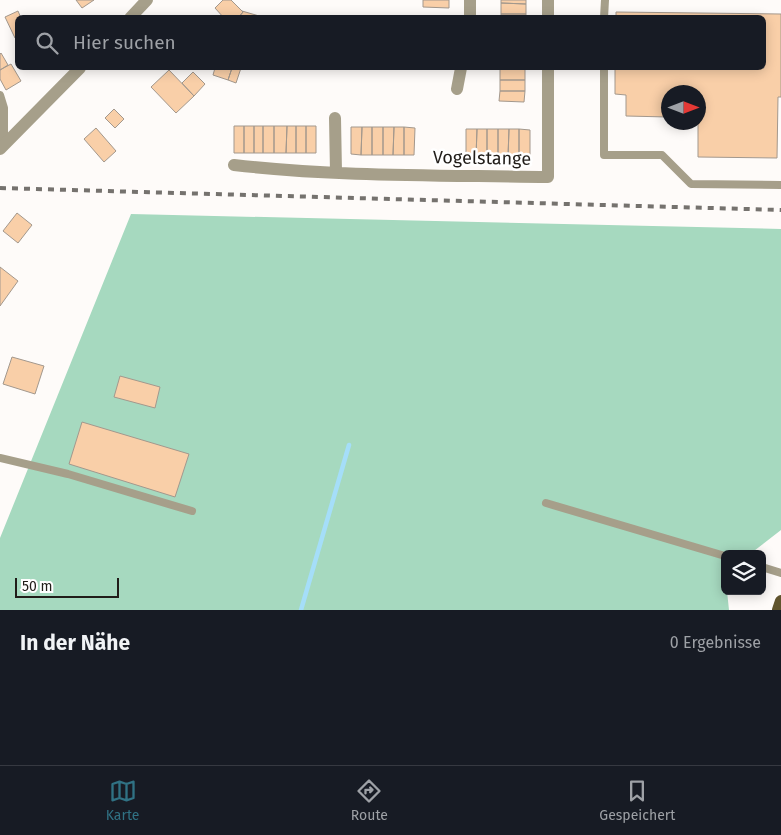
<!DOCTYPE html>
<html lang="de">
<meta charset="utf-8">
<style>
:root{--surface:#171b24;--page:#242831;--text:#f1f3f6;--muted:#9ea1a6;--line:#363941;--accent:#307284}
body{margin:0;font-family:"Fira Sans",sans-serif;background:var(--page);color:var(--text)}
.controls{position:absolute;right:15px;bottom:15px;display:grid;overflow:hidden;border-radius:8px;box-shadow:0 2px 12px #0003}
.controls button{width:45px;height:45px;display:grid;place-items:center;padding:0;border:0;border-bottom:1px solid var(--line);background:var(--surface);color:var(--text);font:25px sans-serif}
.compass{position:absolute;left:661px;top:85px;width:45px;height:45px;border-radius:50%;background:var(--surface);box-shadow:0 2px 12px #0003;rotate:90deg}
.scale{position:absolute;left:15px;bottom:12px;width:104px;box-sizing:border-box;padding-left:5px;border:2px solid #211d19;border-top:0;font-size:14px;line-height:18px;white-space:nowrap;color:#211d19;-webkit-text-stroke:4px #fff;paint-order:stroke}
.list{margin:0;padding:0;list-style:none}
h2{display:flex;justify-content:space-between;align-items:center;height:65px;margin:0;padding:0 20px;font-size:21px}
h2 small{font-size:16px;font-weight:400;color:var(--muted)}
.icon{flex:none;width:28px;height:28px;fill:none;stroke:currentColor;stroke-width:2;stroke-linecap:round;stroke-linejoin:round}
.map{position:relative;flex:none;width:781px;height:610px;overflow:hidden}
.search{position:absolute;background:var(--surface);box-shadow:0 2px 12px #0003;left:15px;right:15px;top:15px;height:55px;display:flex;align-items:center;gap:12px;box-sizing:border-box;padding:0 18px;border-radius:8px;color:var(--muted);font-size:19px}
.sheet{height:155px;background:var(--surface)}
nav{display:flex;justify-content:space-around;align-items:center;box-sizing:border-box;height:70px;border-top:1px solid var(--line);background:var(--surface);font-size:14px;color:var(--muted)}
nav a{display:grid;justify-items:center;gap:2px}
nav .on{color:var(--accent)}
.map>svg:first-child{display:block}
.green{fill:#a6d9bf}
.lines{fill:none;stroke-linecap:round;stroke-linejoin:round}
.stream{stroke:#a5def9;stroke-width:4.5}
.building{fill:#f9cfa8;stroke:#a3988d}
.service{stroke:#a69f8a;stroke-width:8}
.minor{stroke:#a69f8a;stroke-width:12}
.primary{stroke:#60542d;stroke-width:12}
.rail{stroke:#75726e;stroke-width:4;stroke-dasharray:6 6;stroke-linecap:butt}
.labels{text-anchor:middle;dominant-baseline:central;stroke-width:5;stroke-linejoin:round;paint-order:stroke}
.street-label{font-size:18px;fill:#211d19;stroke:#fff}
</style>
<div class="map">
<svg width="781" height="610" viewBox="0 0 781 610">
<rect width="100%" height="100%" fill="#fefbf9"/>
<path class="green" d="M131 214 781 229V530L750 554H725V591H727L729 610H0V538Z"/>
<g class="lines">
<path class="stream" d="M301 610 349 445"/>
</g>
<path class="building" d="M76 0H94L82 8Z
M223 0H231L243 12 238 18H224L215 8Z
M423 0H449V8L423 7Z
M501 0H526V4L501 3Z
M501 3 526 4V14H501Z
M18 11 21 18H18V37L15 38 5 17Z
M242 11 266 18H238L243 12Z
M616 12 781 14V97H778L777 158 698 157V92H668V117L626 116V95L615 94V68H764V18H616Z
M501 14H526V18H501Z
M1 53 8 65 0 70V54Z
M11 64 21 81 6 90 0 79V70Z
M215 68H232L228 80 213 75Z
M232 68H241L236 83 228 80Z
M500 69H525V80H500Z
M169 70 194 96 176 113 151 87Z
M193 72 205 84 194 96 182 83Z
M500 80H525V91H500Z
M500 91H525L524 102 499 101Z
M114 109 124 119 115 128 105 118Z
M234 126H244V153H234Z
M244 126H254V153H244Z
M254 126H263V153H254Z
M263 126H274V153H263Z
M274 126H287L286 153H274Z
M287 126H296V153H286Z
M296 126H306V153H296Z
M306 126H316V153H306Z
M351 127H362L361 155 351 154Z
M362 127H372V155H361Z
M372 127H383V155H372Z
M383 127H394L393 155H383Z
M394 127H404V155H393Z
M404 127 415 128 414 155H404Z
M96 128 116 151 104 162 84 139Z
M466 129H477L476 157H466Z
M477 129H487V157H476Z
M487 129H498V157H487Z
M498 129H509L508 157H498Z
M509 129H519V157H508Z
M519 129 530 130V157H519Z
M17 213 32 225 18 243 3 231Z
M0 267 18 281 0 306Z
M12 357 44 366 35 394 3 384Z
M120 376 160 387 155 408 114 397Z
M82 422 189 454 175 497 69 464Z"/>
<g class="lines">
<path class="service" d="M604 18 605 0
M604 68V155H662L691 184 781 185
M0 95 4 108V144
M0 458 68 474 192 511
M546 503 725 556
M762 567 781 573"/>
<path class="minor" d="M130 18 147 0
M470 18V0
M548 18V0
M457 89 461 68
M335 118 336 172
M0 149 80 68
M234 165C338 177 443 175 548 177V68"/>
<path class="primary" d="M778 610 781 601"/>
<path class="rail" d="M0 188 781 210"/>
</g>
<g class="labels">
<g class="street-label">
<text transform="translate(482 158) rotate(1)">Vogelstange</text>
</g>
</g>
</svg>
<div class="controls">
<button><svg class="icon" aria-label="layers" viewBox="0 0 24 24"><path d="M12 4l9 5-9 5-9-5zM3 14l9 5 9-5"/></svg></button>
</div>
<svg class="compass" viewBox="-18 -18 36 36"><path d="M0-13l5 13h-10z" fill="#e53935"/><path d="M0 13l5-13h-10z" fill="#9ea1a6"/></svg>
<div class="scale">50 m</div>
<div class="search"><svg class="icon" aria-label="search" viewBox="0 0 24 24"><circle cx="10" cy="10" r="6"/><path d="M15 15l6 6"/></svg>Hier suchen</div>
</div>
<section class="sheet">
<h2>In der Nähe<small>0 Ergebnisse</small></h2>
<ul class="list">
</ul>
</section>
<nav>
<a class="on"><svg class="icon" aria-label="map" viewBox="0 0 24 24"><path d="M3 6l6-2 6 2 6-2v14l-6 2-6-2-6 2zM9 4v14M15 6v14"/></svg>Karte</a>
<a><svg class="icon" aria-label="directions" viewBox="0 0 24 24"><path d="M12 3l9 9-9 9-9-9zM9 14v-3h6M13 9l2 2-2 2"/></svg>Route</a>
<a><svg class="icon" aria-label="saved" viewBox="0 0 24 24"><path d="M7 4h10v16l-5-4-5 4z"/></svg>Gespeichert</a>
</nav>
